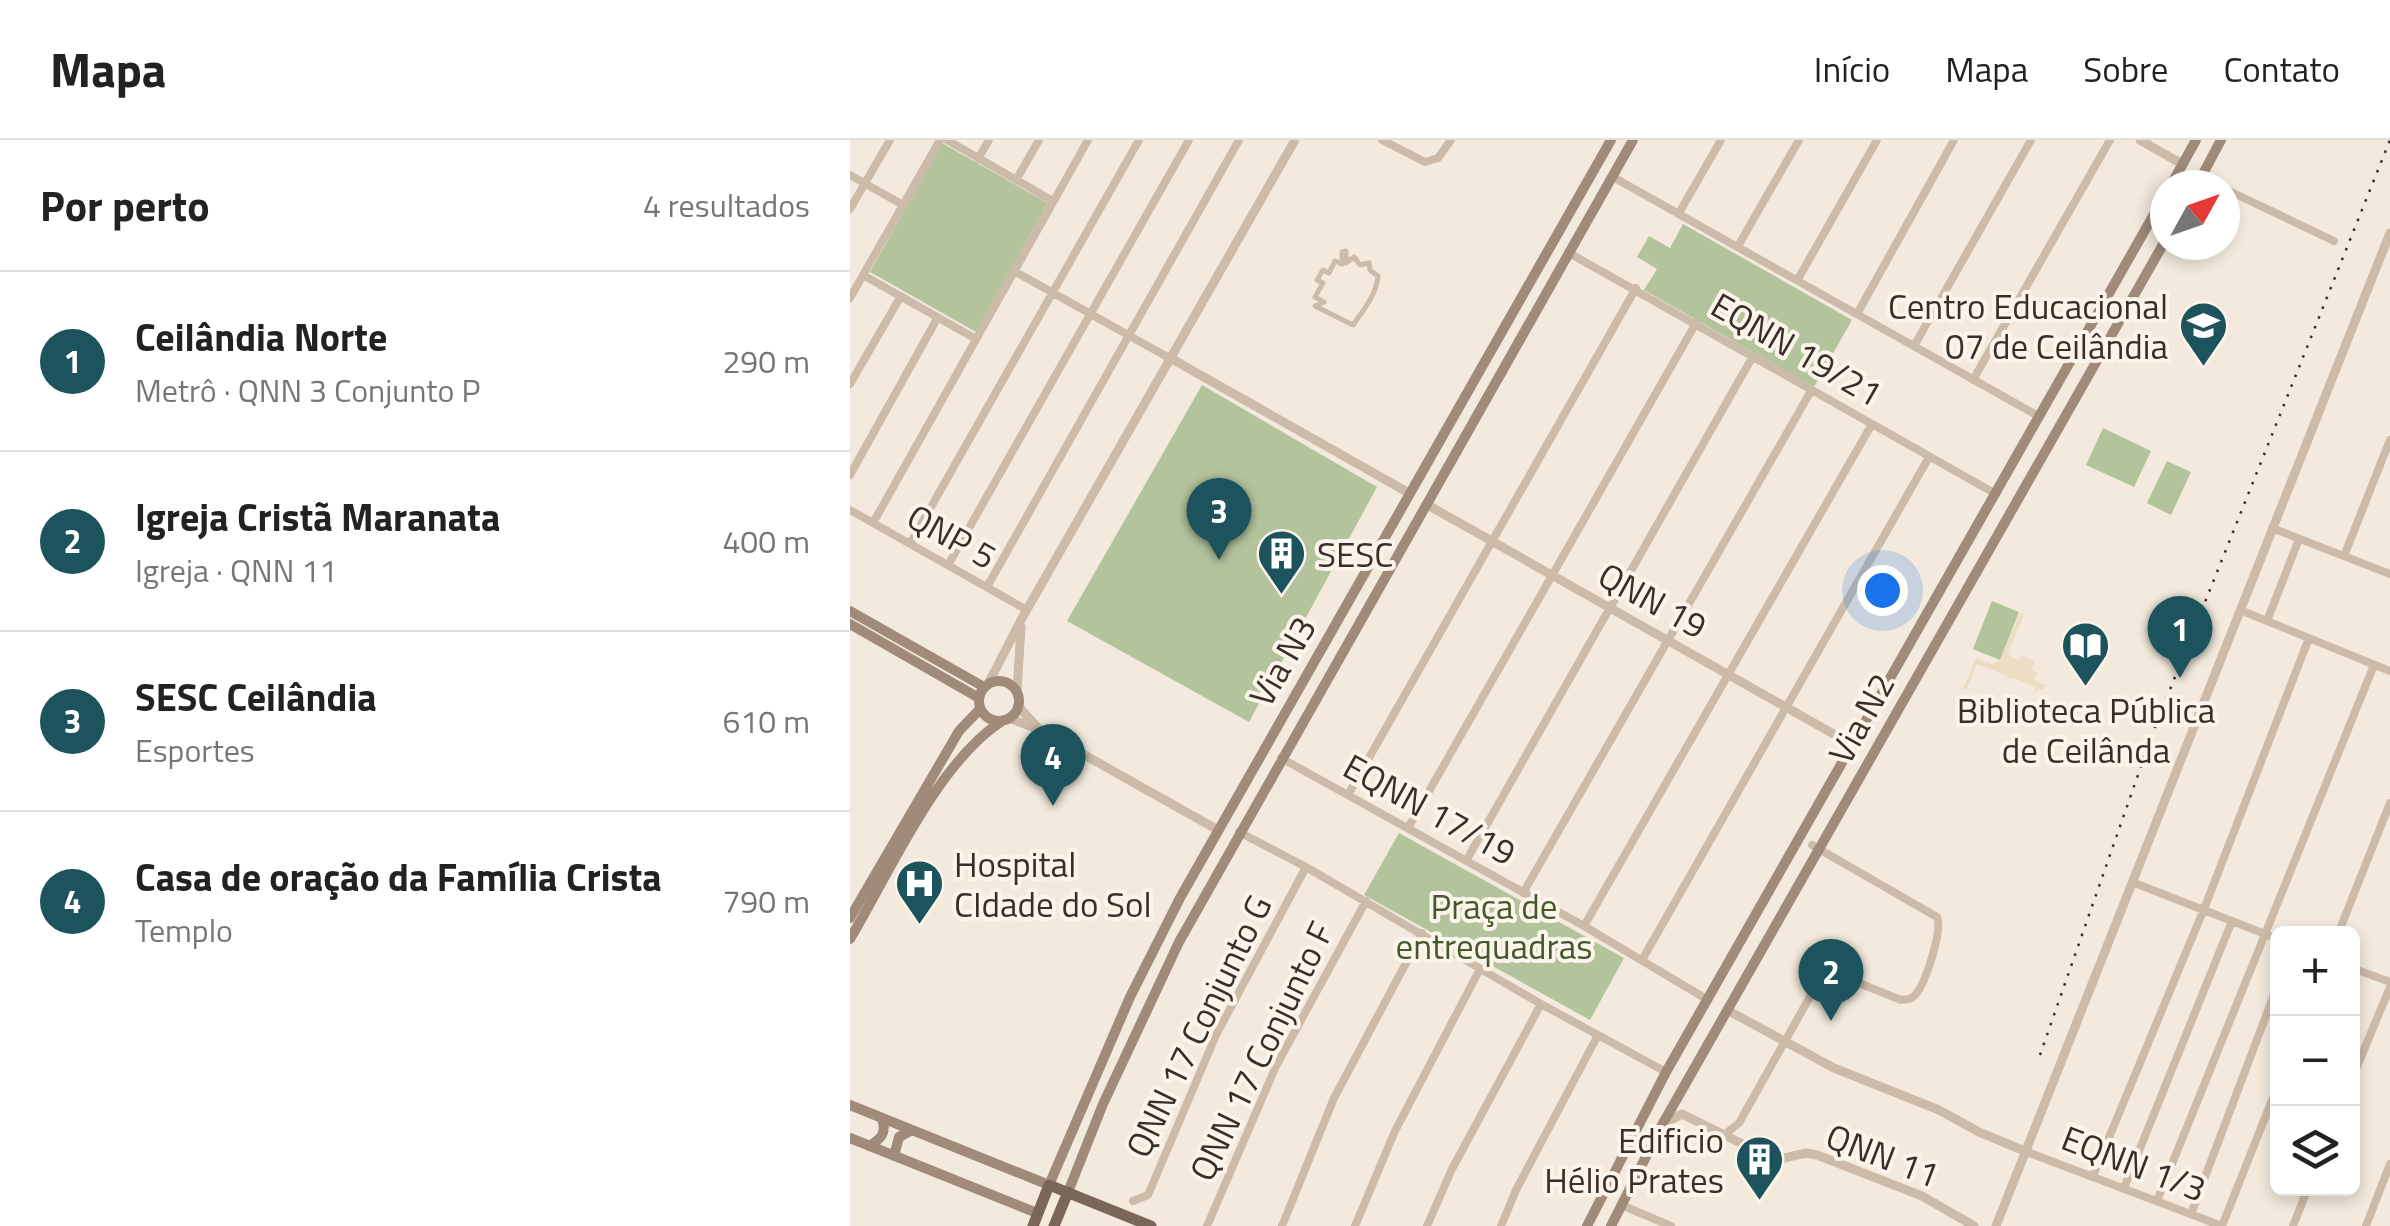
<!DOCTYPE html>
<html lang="pt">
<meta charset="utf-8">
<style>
:root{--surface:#fff;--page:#f2f2f2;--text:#222;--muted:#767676;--line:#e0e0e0;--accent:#1c535c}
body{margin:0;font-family:"Titillium Web",sans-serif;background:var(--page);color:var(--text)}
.controls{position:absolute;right:30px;bottom:30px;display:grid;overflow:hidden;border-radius:15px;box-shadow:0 5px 15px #0003}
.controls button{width:90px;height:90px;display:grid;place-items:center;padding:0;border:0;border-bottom:2px solid var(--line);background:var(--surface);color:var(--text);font:50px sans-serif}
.compass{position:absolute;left:1300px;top:30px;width:90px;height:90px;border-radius:50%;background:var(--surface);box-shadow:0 5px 15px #0003;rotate:50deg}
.you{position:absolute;left:1032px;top:450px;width:35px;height:35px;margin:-25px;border:8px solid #fff;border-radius:50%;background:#1a73e8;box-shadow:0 0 0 15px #1a73e833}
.badge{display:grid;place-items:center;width:65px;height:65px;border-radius:50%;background:var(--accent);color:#fff;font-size:32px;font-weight:700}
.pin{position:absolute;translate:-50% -82px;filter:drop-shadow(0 2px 5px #0008)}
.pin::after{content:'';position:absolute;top:52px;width:35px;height:30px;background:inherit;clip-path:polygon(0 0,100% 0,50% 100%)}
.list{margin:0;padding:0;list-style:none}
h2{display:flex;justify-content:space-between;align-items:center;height:130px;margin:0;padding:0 40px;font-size:42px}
h2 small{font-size:32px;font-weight:400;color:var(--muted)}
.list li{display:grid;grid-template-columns:65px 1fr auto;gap:30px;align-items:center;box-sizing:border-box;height:180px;padding:0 40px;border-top:2px solid var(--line)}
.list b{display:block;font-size:38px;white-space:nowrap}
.list p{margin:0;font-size:32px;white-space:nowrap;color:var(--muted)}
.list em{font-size:32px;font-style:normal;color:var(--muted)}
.icon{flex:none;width:55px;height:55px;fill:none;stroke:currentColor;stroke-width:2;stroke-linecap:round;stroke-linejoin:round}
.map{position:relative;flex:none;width:1540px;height:1086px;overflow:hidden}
header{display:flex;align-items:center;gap:60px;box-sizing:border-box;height:140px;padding:0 50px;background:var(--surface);border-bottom:2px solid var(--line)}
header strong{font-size:48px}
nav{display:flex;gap:55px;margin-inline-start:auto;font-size:35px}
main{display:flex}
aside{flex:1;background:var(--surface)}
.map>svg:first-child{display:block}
.green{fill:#b3c39c}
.plaza{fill:#ecddc3}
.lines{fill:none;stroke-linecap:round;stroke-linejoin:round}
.pedestrian{stroke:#ccbba8;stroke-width:5}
.minor{stroke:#ccbba8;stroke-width:8}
.tertiary{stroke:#ccbba8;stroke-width:9}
.secondary{stroke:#a08a79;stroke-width:10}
.primary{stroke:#7b6759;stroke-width:11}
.rail{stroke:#392f29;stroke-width:2.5;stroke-dasharray:2.5 8;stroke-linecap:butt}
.labels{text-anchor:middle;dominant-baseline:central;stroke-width:8;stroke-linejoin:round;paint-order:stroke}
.poi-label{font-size:35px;fill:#392f29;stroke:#fbf4ea;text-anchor:end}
.street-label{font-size:35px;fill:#392f29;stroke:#fbf4ea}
.park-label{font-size:35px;fill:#44582b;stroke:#fbf4ea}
</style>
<header>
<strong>Mapa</strong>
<nav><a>Início</a><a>Mapa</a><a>Sobre</a><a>Contato</a></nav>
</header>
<main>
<aside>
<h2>Por perto<small>4 resultados</small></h2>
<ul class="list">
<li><span class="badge">1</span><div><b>Ceilândia Norte</b><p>Metrô · QNN 3 Conjunto P</p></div><em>290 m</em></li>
<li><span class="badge">2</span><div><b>Igreja Cristã Maranata</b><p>Igreja · QNN 11</p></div><em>400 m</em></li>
<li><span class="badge">3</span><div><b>SESC Ceilândia</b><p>Esportes</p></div><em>610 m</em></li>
<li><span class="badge">4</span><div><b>Casa de oração da Família Crista</b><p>Templo</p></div><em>790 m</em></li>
</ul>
</aside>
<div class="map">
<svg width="1540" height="1086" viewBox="0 0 1540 1086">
<rect width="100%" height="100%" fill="#f3eadd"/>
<path class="green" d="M92 3 198 63 126 192 20 132Z
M833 84 1002 180 964 247 794 150 807 129 787 117 799 96 820 108Z
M352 245 527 347 399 582 217 481Z
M1253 288 1301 311 1284 347 1236 325Z
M1317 321 1341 332 1321 375 1297 363Z
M1142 461 1169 472 1150 520 1123 509Z
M549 693 774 818 740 880 514 755Z"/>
<path class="plaza" d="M1170 473 1174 474 1158 514 1168 521 1171 516 1185 521 1182 530 1187 533 1184 540 1196 545 1193 550 1188 549 1184 553 1186 547 1163 538 1157 539V536L1127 524 1116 550 1113 549 1126 518 1142 524 1150 520Z"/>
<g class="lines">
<path class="pedestrian" d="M496 111V123L504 117 510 125 519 123 520 130 528 136C527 154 512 172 503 185L465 166 474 162 465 157 473 143 467 140 473 130 479 133 485 121 492 124V112Z"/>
<path class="minor" d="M97 0 203 61
M532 0 575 22 588 18 601 0
M128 19 139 0
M0 35 53 65
M1352 36 1368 45
M763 37 1190 277
M166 40 189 0
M1375 49 1484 101
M0 69 40 0
M829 73 871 0
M888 106 949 0
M719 113 1146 354
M164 131 321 219
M13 135 126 199
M948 139 1027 0
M0 158 90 0
M1007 174 1104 0
M1064 206 1181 0
M1123 240 1260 0
M0 244 51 156
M0 335 88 177
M0 370 177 470
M23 383 238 0
M1422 388 1540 434
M60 404 289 0
M1494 416 1540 300
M98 425 339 0
M137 447 389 0
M1390 470 1540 531
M1417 481 1449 399
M431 618 734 786 858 860
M499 653 786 148
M558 688 846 183
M389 692 456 727 691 864 816 932
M616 721 903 216
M1282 742 1428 799
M673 753 961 251
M734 786 1022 284
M1488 794 1540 663
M792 820 1079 317
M1502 828 1540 842
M1502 939 1540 847
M874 995 889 983 971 837 984 833 1051 860C1058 859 1061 860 1066 854 1076 842 1093 789 1087 777L962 705
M1177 1012 1372 1086
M1243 1036 1354 769 1459 498
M1274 1048 1382 781
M283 1061 298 1055 366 895 456 727
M1307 1061 1524 525
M771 1065 821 1086
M1341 1074 1428 844
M357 1086 426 926 516 761
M432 1086 484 958 572 793
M505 1086 545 991 630 829
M577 1086 602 1029 691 864
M651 1086 666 1050 748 895
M1372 1086 1428 945
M1443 1086 1458 1048
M1516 1086 1540 1024"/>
<path class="tertiary" d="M1290 0 1332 24
M322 219 559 353
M576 364 1003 605
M138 544 171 480 445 0
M167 552 171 487
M168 566 188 588
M159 578 190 590 368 690
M877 870 984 928 1089 970 1129 992 1177 1012
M815 983 832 974 925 1020 956 1013 967 1015 1072 1056 1124 1086
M1146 1086 1540 93"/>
<path class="secondary" d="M1321 45 1346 0
M1347 45 1371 0
M0 471 134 547
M0 484 129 558
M129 561a20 20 0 1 1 40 0a20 20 0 1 1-40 0Z
M0 778 109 591 130 569
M0 799C40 732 87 623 152 581
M0 965 199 1045 280 857 330 758 761 0
M0 998 187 1073
M19 1006C31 999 37 993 32 979
M44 1016 49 997 62 990
M218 1052 253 964 329 802 783 0
M737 1086 816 932 1315 55
M761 1086 812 985 1315 101"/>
<path class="primary" d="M183 1086 199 1045 301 1086
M204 1086 218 1052"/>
<path class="rail" d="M1190 915 1303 592 1540 0"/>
</g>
<defs>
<symbol id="school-pin" viewBox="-11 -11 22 30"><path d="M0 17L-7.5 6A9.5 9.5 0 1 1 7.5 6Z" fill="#1c535c" stroke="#fbf4ea"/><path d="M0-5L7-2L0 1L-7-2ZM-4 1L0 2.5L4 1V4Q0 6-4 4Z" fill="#fff"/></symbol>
<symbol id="building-pin" viewBox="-11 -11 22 30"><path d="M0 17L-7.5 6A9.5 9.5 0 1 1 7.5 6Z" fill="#1c535c" stroke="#fbf4ea"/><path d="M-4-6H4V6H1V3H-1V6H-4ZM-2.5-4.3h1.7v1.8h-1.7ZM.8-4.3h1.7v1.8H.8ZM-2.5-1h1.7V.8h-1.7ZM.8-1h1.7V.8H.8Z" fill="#fff"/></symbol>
<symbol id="library-pin" viewBox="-11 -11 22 30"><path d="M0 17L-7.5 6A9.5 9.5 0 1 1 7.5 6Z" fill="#1c535c" stroke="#fbf4ea"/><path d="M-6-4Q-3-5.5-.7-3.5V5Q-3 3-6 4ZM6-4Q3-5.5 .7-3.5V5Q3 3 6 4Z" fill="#fff"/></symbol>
<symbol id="hospital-pin" viewBox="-11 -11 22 30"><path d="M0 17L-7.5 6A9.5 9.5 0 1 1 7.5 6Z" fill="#1c535c" stroke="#fbf4ea"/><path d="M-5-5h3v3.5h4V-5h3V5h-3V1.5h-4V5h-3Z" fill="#fff"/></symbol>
</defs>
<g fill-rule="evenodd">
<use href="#school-pin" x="1326" y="158" width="55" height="75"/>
<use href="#building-pin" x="404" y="386" width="55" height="75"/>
<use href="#library-pin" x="1208" y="478" width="55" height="75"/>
<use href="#hospital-pin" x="42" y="716" width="55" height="75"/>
<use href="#building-pin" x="882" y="992" width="55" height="75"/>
</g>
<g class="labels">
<g class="poi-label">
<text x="1318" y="166">Centro Educacional<tspan x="1318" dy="40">07 de Ceilândia</tspan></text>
<text x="467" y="414" text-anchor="start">SESC</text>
<text x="1236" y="570" text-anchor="middle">Biblioteca Pública<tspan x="1236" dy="40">de Ceilânda</tspan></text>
<text x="104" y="724" text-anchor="start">Hospital<tspan x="104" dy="40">CIdade do Sol</tspan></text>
<text x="874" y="1000">Edificio<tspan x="874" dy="40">Hélio Prates</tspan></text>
</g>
<g class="street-label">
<text transform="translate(947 209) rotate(30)">EQNN 19/21</text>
<text transform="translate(102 396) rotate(29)">QNP 5</text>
<text transform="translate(803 460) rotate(29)">QNN 19</text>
<text transform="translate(432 521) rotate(-60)">Via N3</text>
<text transform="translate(1011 578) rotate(-61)">Via N2</text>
<text transform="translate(580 669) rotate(29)">EQNN 17/19</text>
<text transform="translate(348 886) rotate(-64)">QNN 17 Conjunto G</text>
<text transform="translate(411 911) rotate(-64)">QNN 17 Conjunto F</text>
<text transform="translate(1033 1015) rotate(21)">QNN 11</text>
<text transform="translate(1284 1023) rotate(21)">EQNN 1/3</text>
</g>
<g class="park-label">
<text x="644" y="766">Praça de<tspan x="644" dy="40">entrequadras</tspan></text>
</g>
</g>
</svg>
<div class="controls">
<button>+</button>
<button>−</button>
<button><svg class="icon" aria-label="layers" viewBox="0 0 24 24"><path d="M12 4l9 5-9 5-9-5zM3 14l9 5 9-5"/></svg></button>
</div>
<svg class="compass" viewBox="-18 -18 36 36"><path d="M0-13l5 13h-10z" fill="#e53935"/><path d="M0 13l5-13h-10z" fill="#767676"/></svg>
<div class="you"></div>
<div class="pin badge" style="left:1330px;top:538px">1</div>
<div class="pin badge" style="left:981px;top:881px">2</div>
<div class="pin badge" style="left:369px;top:420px">3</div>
<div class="pin badge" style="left:203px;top:666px">4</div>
</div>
</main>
